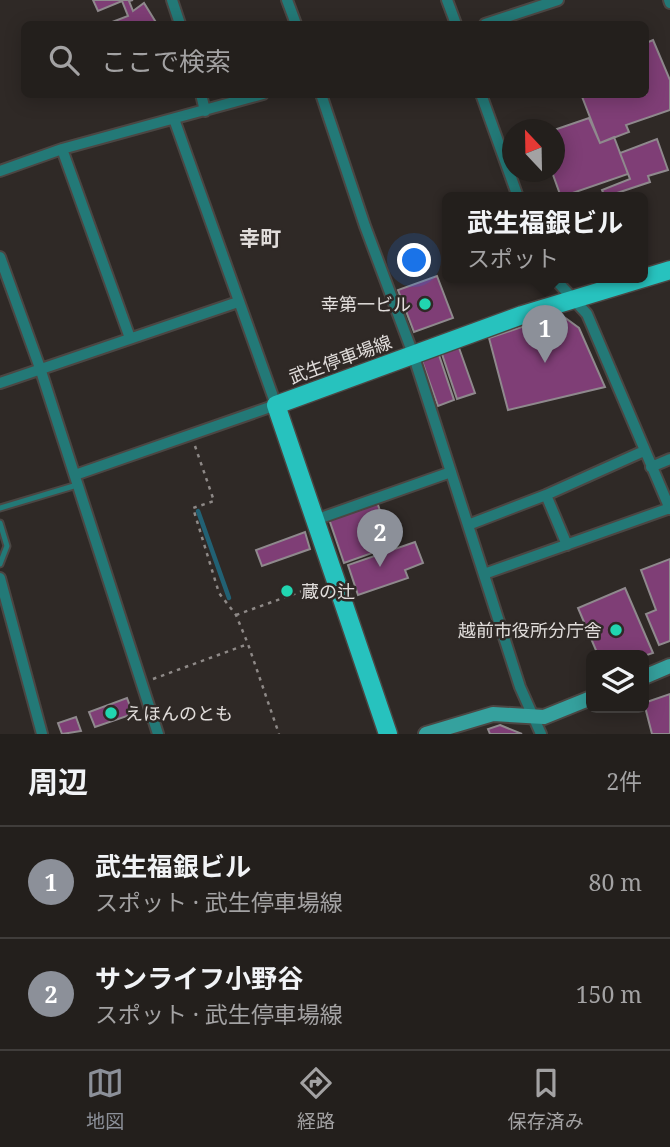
<!DOCTYPE html>
<html lang="ja">
<meta charset="utf-8">
<style>
:root{--surface:#231f1c;--page:#2b2725;--text:#f1f3f6;--muted:#a3a2a3;--line:#403d3b;--accent:#8c9099}
body{margin:0;font-family:"Noto Serif","Noto Sans JP",serif;background:var(--page);color:var(--text)}
.controls{position:absolute;right:21px;bottom:21px;display:grid;overflow:hidden;border-radius:10px;box-shadow:0 4px 18px #0003}
.controls button{width:63px;height:63px;display:grid;place-items:center;padding:0;border:0;border-bottom:2px solid var(--line);background:var(--surface);color:var(--text);font:35px sans-serif}
.compass{position:absolute;left:502px;top:119px;width:63px;height:63px;border-radius:50%;background:var(--surface);box-shadow:0 4px 18px #0003;rotate:338deg}
.you{position:absolute;left:415px;top:261px;width:24px;height:24px;margin:-18px;border:5px solid #fff;border-radius:50%;background:#1a73e8;box-shadow:0 0 0 10px #1a73e833}
.badge{display:grid;place-items:center;width:46px;height:46px;border-radius:50%;background:var(--accent);color:#fff;font-size:23px;font-weight:700}
.pin{position:absolute;translate:-50% -58px;filter:drop-shadow(0 2px 4px #0008)}
.pin::after{content:'';position:absolute;top:37px;width:24px;height:21px;background:inherit;clip-path:polygon(0 0,100% 0,50% 100%)}
.popup{position:absolute;left:442px;top:192px;width:206px;height:91px;box-sizing:border-box;display:grid;place-content:center;border-radius:10px;background:var(--surface);filter:drop-shadow(0 2px 5px #0005);font-size:23px;white-space:nowrap;color:var(--muted)}
.popup b{font-size:26px;color:var(--text)}
.popup::after{content:'';position:absolute;left:50%;top:100%;margin-left:-14px;border:14px solid transparent;border-top-color:var(--surface)}
.list{margin:0;padding:0;list-style:none}
h2{display:flex;justify-content:space-between;align-items:center;height:91px;margin:0;padding:0 28px;font-size:30px}
h2 small{font-size:23px;font-weight:400;color:var(--muted)}
.list li{display:grid;grid-template-columns:46px 1fr auto;gap:21px;align-items:center;box-sizing:border-box;height:112px;padding:0 28px;border-top:2px solid var(--line)}
.list b{display:block;font-size:26px;white-space:nowrap}
.list p{margin:0;font-size:23px;white-space:nowrap;color:var(--muted)}
.list em{font-size:23px;font-style:normal;color:var(--muted)}
.icon{flex:none;width:38px;height:38px;fill:none;stroke:currentColor;stroke-width:2;stroke-linecap:round;stroke-linejoin:round}
.map{position:relative;flex:none;width:670px;height:734px;overflow:hidden}
.search{position:absolute;background:var(--surface);box-shadow:0 4px 18px #0003;left:21px;right:21px;top:21px;height:77px;display:flex;align-items:center;gap:18px;box-sizing:border-box;padding:0 24px;border-radius:10px;color:var(--muted);font-size:26px}
.sheet{height:315px;background:var(--surface)}
nav{display:flex;justify-content:space-around;align-items:center;box-sizing:border-box;height:98px;border-top:2px solid var(--line);background:var(--surface);font-size:19px;color:var(--muted)}
nav a{display:grid;justify-items:center;gap:4px}
nav .on{color:var(--accent)}
.map>svg:first-child{display:block}
.lines{fill:none;stroke-linecap:round;stroke-linejoin:round}
.stream{stroke:#226174;stroke-width:4.5}
.building{fill:#7f3e76;stroke:#8f898d;stroke-width:2}
.lane-casing{stroke:#4b4643;stroke-width:9}
.street-casing{stroke:#4b4643;stroke-width:14}
.secondary-casing{stroke:#4b4643;stroke-width:18}
.primary-casing{stroke:#4b4643;stroke-width:21}
.path{stroke:#8e8987;stroke-width:2.5;stroke-dasharray:3.5 5;stroke-linecap:butt}
.lane{stroke:#237977;stroke-width:5}
.street{stroke:#237977;stroke-width:10}
.secondary{stroke:#35a19e;stroke-width:14}
.primary{stroke:#27c2be;stroke-width:18}
.poi-dot{fill:#21d5b0;stroke:#2f2926;stroke-width:2.5}
.labels{text-anchor:middle;dominant-baseline:central;stroke-width:5;stroke-linejoin:round;paint-order:stroke}
.poi-label{font-size:18px;fill:#e1dddb;stroke:#2f2926;text-anchor:end}
.street-label{font-size:18px;fill:#e1dddb;stroke:#2f2926}
.quarter-label{font-size:21px;font-weight:bold;fill:#e1dddb;stroke:#2f2926}
</style>
<div class="map">
<svg width="670" height="734" viewBox="0 0 670 734">
<rect width="100%" height="100%" fill="#2f2926"/>
<g class="lines">
<path class="stream" d="M198 511 229 598"/>
</g>
<path class="building" d="M93 0H133L129 1 133 11 144 3 157 24H107L128 16 122 1 98 11Z
M653 40 670 80V110L626 125 629 132 600 143 581 94H646V43Z
M589 118 600 143 614 137 628 174 561 197 552 172H554V130Z
M657 139 668 170 648 176 650 182 605 197 602 190 630 179 620 153Z
M437 276 453 318 414 332 398 290Z
M560 314 579 328 605 387 508 410 489 338Z
M458 345 475 393 457 399 441 351Z
M438 352 454 400 438 406 421 358Z
M377 502 392 546 344 563 329 519Z
M305 532 310 549 262 566 256 550Z
M415 542 423 563 405 570 408 578 358 595 348 565Z
M670 559V641L659 645 646 614 656 610 641 570Z
M625 588 653 653 644 656 598 655 578 608Z
M670 694V734H652L644 703Z
M127 698 133 714 95 727 89 712Z
M76 717 81 731 62 734 58 723Z
M500 725 522 734H490L488 729Z"/>
<g class="lines">
<defs>
<path id="lane" d="M0 508 77 485
M0 523 7 546 0 564"/>
<path id="street" d="M172 0 180 24
M287 0 296 24
M447 0 456 24
M669 0 670 3
M485 24 558 0
M201 94 205 111
M321 94 365 226 413 354 520 687 541 734
M481 94 518 197
M62 149 130 338
M0 171 62 149 263 94
M0 257 40 368 158 734
M553 277 587 314 670 509
M0 383 238 302
M651 467 670 459
M75 475 276 405 174 119
M546 495 567 545
M315 520 451 472
M468 525 546 495 644 451
M484 574 670 508
M0 578 42 734"/>
<path id="secondary" d="M644 677 670 666
M426 734 493 714 544 717 591 698"/>
<path id="primary" d="M388 734 276 405 522 315 670 270"/>
</defs>
<use href="#lane" class="lane-casing"/>
<use href="#street" class="street-casing"/>
<use href="#secondary" class="secondary-casing"/>
<use href="#primary" class="primary-casing"/>
<path class="path" d="M195 446 214 501 193 508 219 593 236 615 248 644 279 734
M236 615 322 584
M153 679 248 644"/>
<use href="#lane" class="lane"/>
<use href="#street" class="street"/>
<use href="#secondary" class="secondary"/>
<use href="#primary" class="primary"/>
</g>
<g class="poi-dot">
<circle cx="425" cy="304" r="7"/>
<circle cx="287" cy="591" r="7"/>
<circle cx="616" cy="630" r="7"/>
<circle cx="111" cy="713" r="7"/>
</g>
<g class="labels">
<g class="poi-label">
<text x="411" y="304">幸第一ビル</text>
<text x="301" y="591" text-anchor="start">蔵の辻</text>
<text x="602" y="630">越前市役所分庁舎</text>
<text x="125" y="713" text-anchor="start">えほんのとも</text>
</g>
<g class="street-label">
<text transform="translate(340 359) rotate(-20)">武生停車場線</text>
</g>
<g class="quarter-label">
<text x="260" y="238">幸町</text>
</g>
</g>
</svg>
<div class="controls">
<button><svg class="icon" aria-label="layers" viewBox="0 0 24 24"><path d="M12 4l9 5-9 5-9-5zM3 14l9 5 9-5"/></svg></button>
</div>
<svg class="compass" viewBox="-18 -18 36 36"><path d="M0-13l5 13h-10z" fill="#e53935"/><path d="M0 13l5-13h-10z" fill="#a3a2a3"/></svg>
<div class="you"></div>
<div class="pin badge" style="left:545px;top:363px">1</div>
<div class="popup"><b>武生福銀ビル</b>スポット</div>
<div class="pin badge" style="left:380px;top:567px">2</div>
<div class="search"><svg class="icon" aria-label="search" viewBox="0 0 24 24"><circle cx="10" cy="10" r="6"/><path d="M15 15l6 6"/></svg>ここで検索</div>
</div>
<section class="sheet">
<h2>周辺<small>2件</small></h2>
<ul class="list">
<li><span class="badge">1</span><div><b>武生福銀ビル</b><p>スポット · 武生停車場線</p></div><em>80 m</em></li>
<li><span class="badge">2</span><div><b>サンライフ小野谷</b><p>スポット · 武生停車場線</p></div><em>150 m</em></li>
</ul>
</section>
<nav>
<a class="on"><svg class="icon" aria-label="map" viewBox="0 0 24 24"><path d="M3 6l6-2 6 2 6-2v14l-6 2-6-2-6 2zM9 4v14M15 6v14"/></svg>地図</a>
<a><svg class="icon" aria-label="directions" viewBox="0 0 24 24"><path d="M12 3l9 9-9 9-9-9zM9 14v-3h6M13 9l2 2-2 2"/></svg>経路</a>
<a><svg class="icon" aria-label="saved" viewBox="0 0 24 24"><path d="M7 4h10v16l-5-4-5 4z"/></svg>保存済み</a>
</nav>
